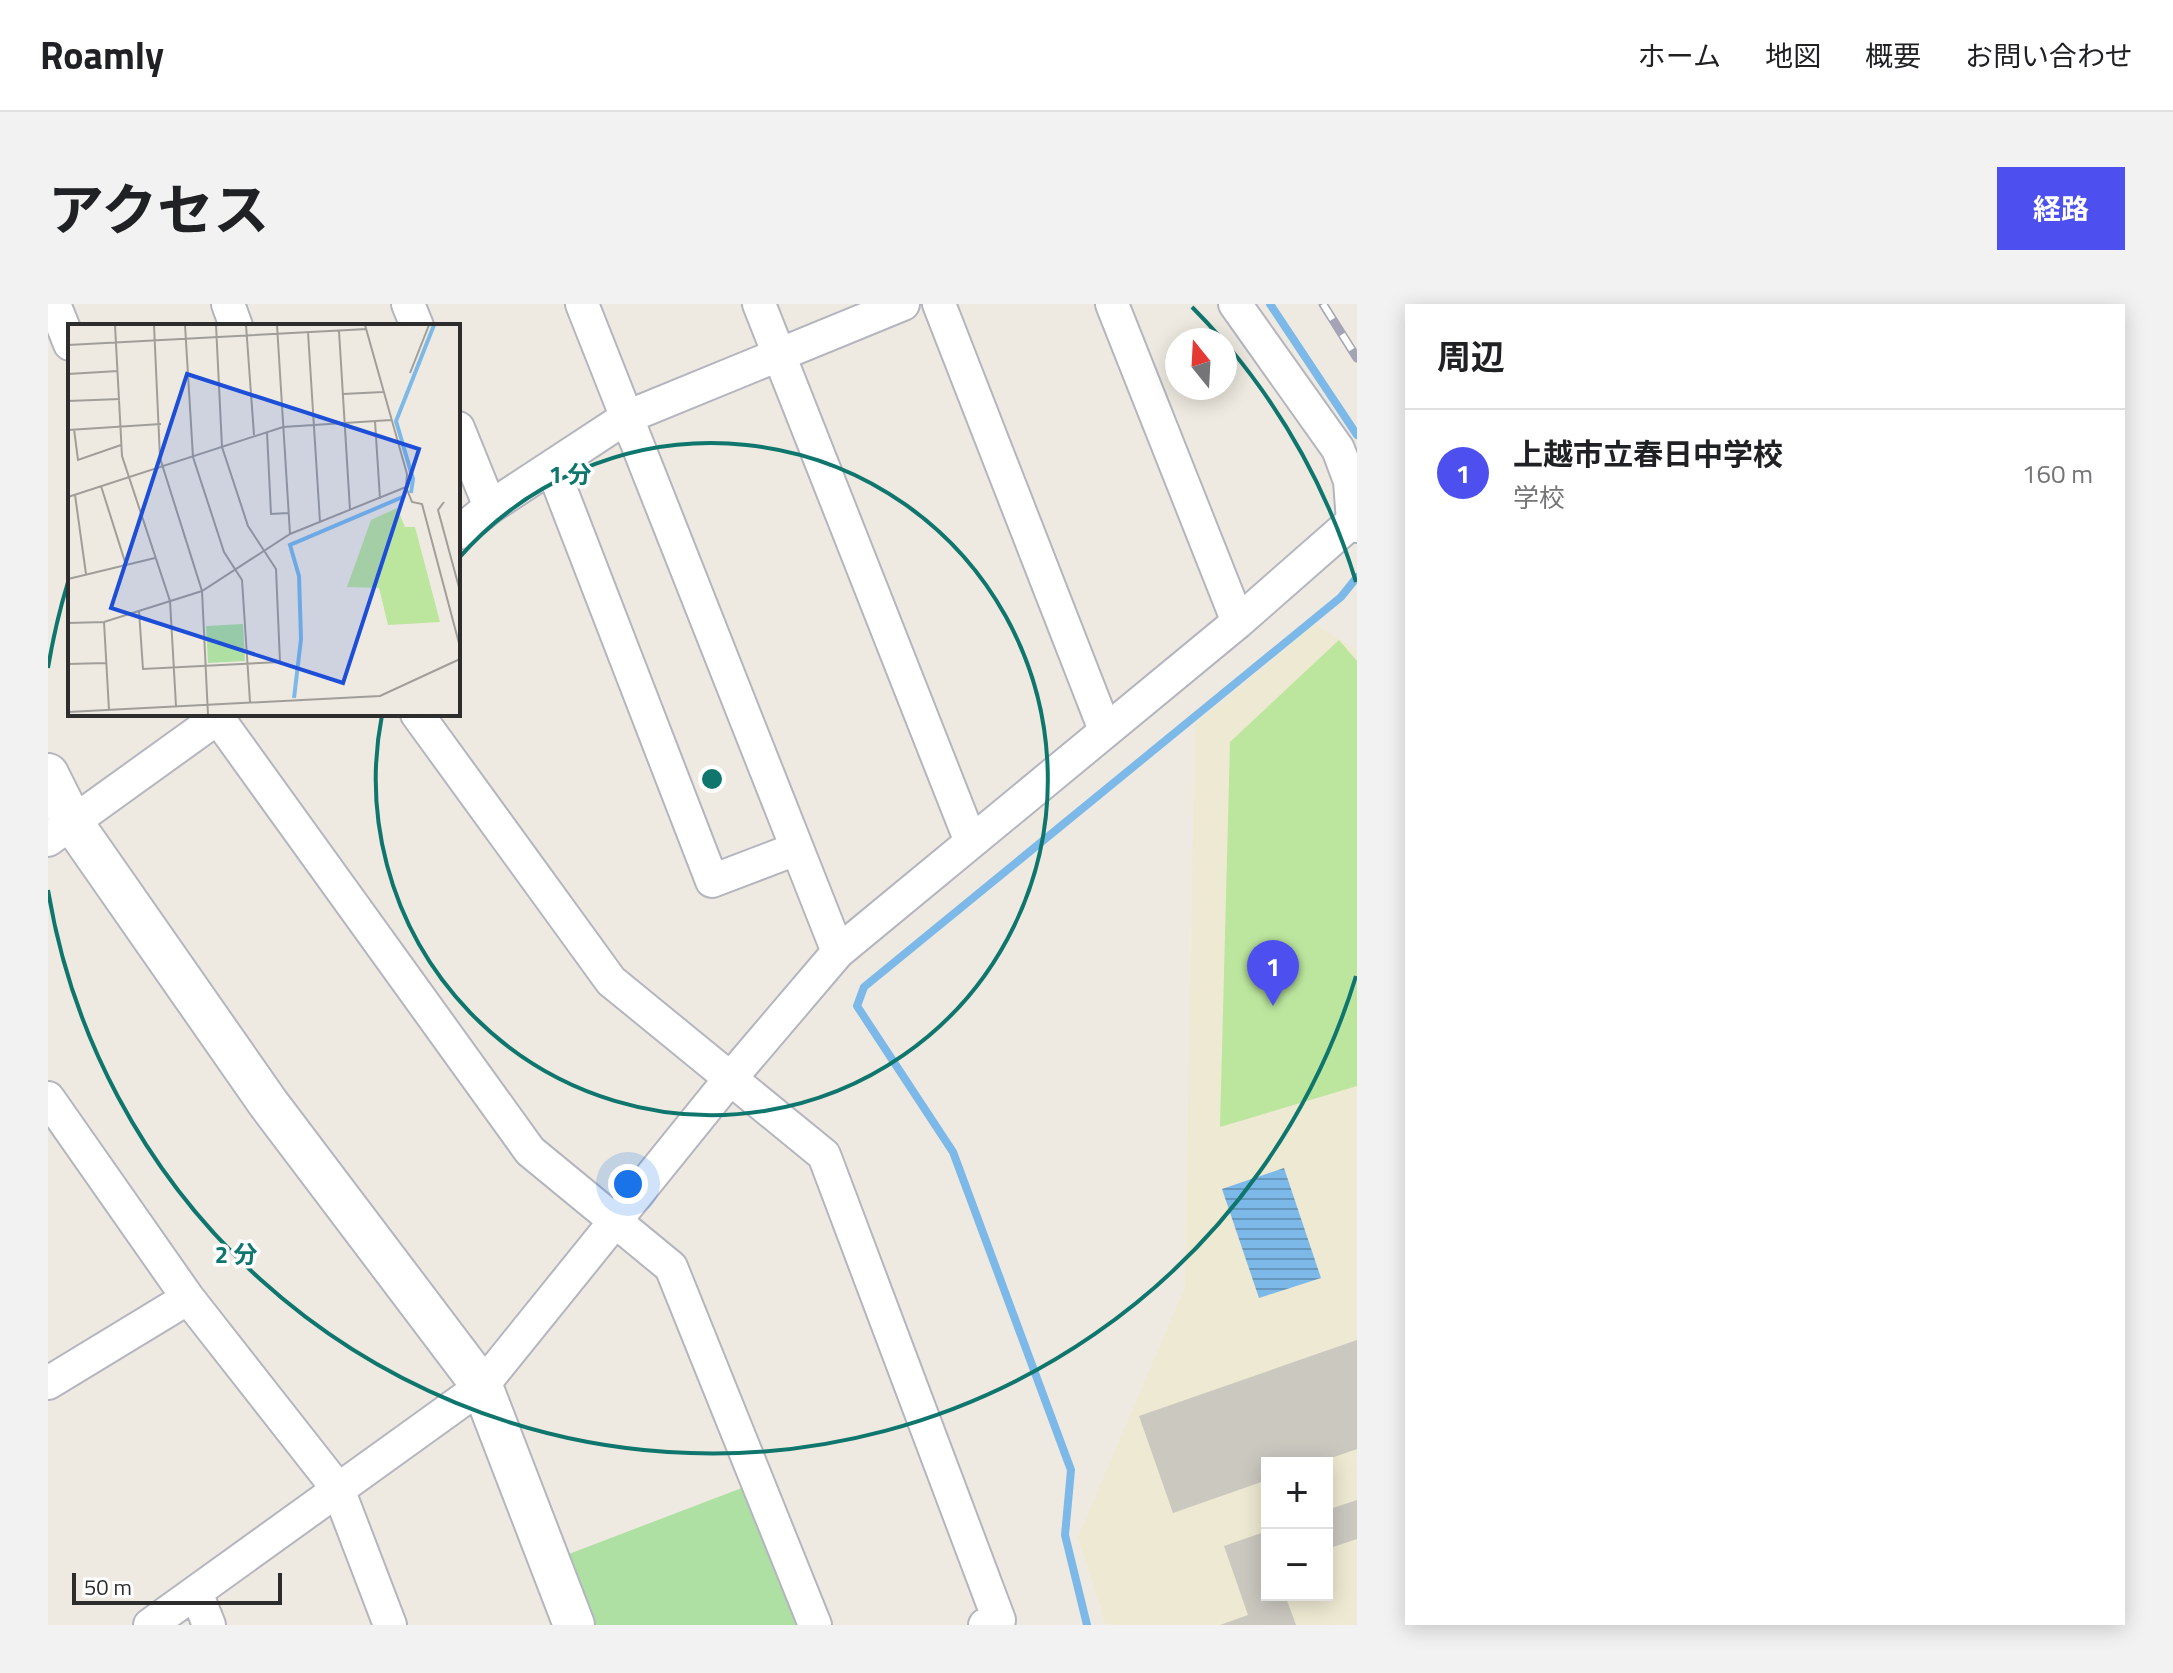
<!DOCTYPE html>
<html lang="ja">
<meta charset="utf-8">
<style>
:root{--surface:#fff;--page:#f2f2f2;--text:#202124;--muted:#757577;--line:#e0e0e0;--accent:#4d50ef}
body{margin:0;font-family:"Titillium Web","Noto Sans JP",sans-serif;background:var(--page);color:var(--text)}
.controls{position:absolute;right:24px;bottom:24px;display:grid;overflow:hidden;border-radius:0px;box-shadow:0 4px 20px #0003}
.controls button{width:72px;height:72px;display:grid;place-items:center;padding:0;border:0;border-bottom:2px solid var(--line);background:var(--surface);color:var(--text);font:40px sans-serif}
.compass{position:absolute;left:1117px;top:24px;width:72px;height:72px;border-radius:50%;background:var(--surface);box-shadow:0 4px 20px #0003;rotate:342deg}
.scale{position:absolute;left:24px;bottom:20px;width:210px;box-sizing:border-box;padding-left:8px;border:4px solid #2d2d2d;border-top:0;font-size:22px;line-height:28px;white-space:nowrap;color:#2d2d2d;-webkit-text-stroke:6px #fff;paint-order:stroke}
.you{position:absolute;left:580px;top:880px;width:28px;height:28px;margin:-20px;border:6px solid #fff;border-radius:50%;background:#1a73e8;box-shadow:0 0 0 12px #1a73e833}
.badge{display:grid;place-items:center;width:52px;height:52px;border-radius:50%;background:var(--accent);color:#fff;font-size:26px;font-weight:700}
.pin{position:absolute;translate:-50% -66px;filter:drop-shadow(0 2px 4px #0008)}
.pin::after{content:'';position:absolute;top:42px;width:28px;height:24px;background:inherit;clip-path:polygon(0 0,100% 0,50% 100%)}
.list{margin:0;padding:0;list-style:none}
h2{display:flex;justify-content:space-between;align-items:center;height:104px;margin:0;padding:0 32px;font-size:34px}
h2 small{font-size:26px;font-weight:400;color:var(--muted)}
.list li{display:grid;grid-template-columns:52px 1fr auto;gap:24px;align-items:center;box-sizing:border-box;height:128px;padding:0 32px;border-top:2px solid var(--line)}
.list b{display:block;font-size:30px;white-space:nowrap}
.list p{margin:0;font-size:26px;white-space:nowrap;color:var(--muted)}
.list em{font-size:26px;font-style:normal;color:var(--muted)}
.map{position:relative;flex:none;width:1309px;height:1321px;overflow:hidden;border-radius:0px}
header{display:flex;align-items:center;gap:48px;box-sizing:border-box;height:112px;padding:0 40px;background:var(--surface);border-bottom:2px solid var(--line)}
header strong{font-size:38px}
nav{display:flex;gap:44px;margin-inline-start:auto;font-size:28px}
.intro{display:flex;align-items:center;justify-content:space-between;box-sizing:border-box;height:192px;padding:0 48px}
h1{margin:0;font-size:56px}
.button{padding:20px 36px;border-radius:0px;background:var(--accent);color:#fff;font-size:28px;font-weight:700}
main{display:flex;gap:48px;padding:0 48px}
aside{flex:1;background:var(--surface);border-radius:0px;box-shadow:0 4px 20px #0003}
.map>svg:first-child{display:block}
.education{fill:#eee9d2;fill-rule:evenodd}
.park{fill:#ade0a2}
.pitch{fill:#bce69e}
.water{fill:url(#water-rules)}
.lines{fill:none;stroke-linecap:round;stroke-linejoin:round}
.stream{stroke:#7cb9e8;stroke-width:8}
.building{fill:#cac8bf}
.minor-casing{stroke:#b4b5bf;stroke-width:36}
.tertiary-casing{stroke:#b4b5bf;stroke-width:44}
.minor{stroke:#fff;stroke-width:32}
.tertiary{stroke:#fff;stroke-width:40}
.rail-casing{stroke:#a4a4b6;stroke-width:9}
.rail{stroke:#fff;stroke-width:6;stroke-dasharray:18;stroke-linecap:butt}
.ring{fill:none;stroke:#0f766e;stroke-width:4}
.inset-river{fill:none;stroke:#7cb9e8;stroke-width:4}
.inset-road{fill:none;stroke:#a19e99;stroke-width:2}
.view{fill:#1d4ed8;fill-opacity:0.15;stroke:#1d4ed8;stroke-width:4}
.inset-edge{fill:none;stroke:#2d2d2d;stroke-width:4}
.centre{fill:#0f766e;stroke:#fff;stroke-width:4}
.ring-label{font-size:24px;text-anchor:middle;font-weight:bold;fill:#0f766e;stroke:#fff;stroke-width:7;stroke-linejoin:round;paint-order:stroke}
</style>
<header>
<strong>Roamly</strong>
<nav><a>ホーム</a><a>地図</a><a>概要</a><a>お問い合わせ</a></nav>
</header>
<div class="intro"><h1>アクセス</h1><a class="button">経路</a></div>
<main>
<div class="map">
<svg width="1309" height="1321" viewBox="0 0 1309 1321">
<defs>
<pattern id="water-rules" width="6" height="5" patternUnits="userSpaceOnUse" patternTransform="scale(2)"><rect width="6" height="5" fill="#7cb9e8"/><path d="M0 2.5h6" fill="none" stroke="#6697bc"/></pattern>
</defs>
<rect width="100%" height="100%" fill="#eeeae1"/>
<path class="education" d="M1267 320 1309 347V1321H1058L1030 1233 1137 983 1147 420ZM1219 1159H1279V1291H1219Z"/>
<path class="park" d="M699 1182 752 1321H539L513 1253Z"/>
<path class="pitch" d="M1291 336 1309 357V782L1172 823 1182 438Z"/>
<path class="water" d="M1236 864 1273 974 1211 994 1174 885Z"/>
<g class="lines">
<path class="stream" d="M1222 0 1309 131
M1039 1321 1017 1231 1023 1166 905 848 809 702 816 683 1293 293 1309 273"/>
</g>
<path class="building" d="M1309 1036V1145L1269 1159H1219V1176L1125 1209 1091 1112Z
M1309 1196V1235L1279 1245V1206Z
M1219 1227V1291H1237L1248 1321H1172L1200 1311 1176 1242Z"/>
<g class="lines">
<defs>
<path id="minor" d="M6 0 22 40
M180 0 188 22
M360 0 369 22
M534 0 790 648
M711 0 923 538
M891 0 1057 426
M1064 0 1190 318
M1187 0 1290 145 1302 177 1305 217 1309 222
M410 124 442 203
M504 163 664 577 748 545
M410 229 442 203 579 113 855 0
M167 410 482 847 623 963 767 1321
M369 410 563 677 776 851 951 1316 937 1321
M0 536 175 410
M0 794 140 994 290 1185 342 1321
M0 1079 140 994
M148 1288 161 1321
M102 1321 434 1082 681 776 790 648 1190 318 1305 217"/>
<path id="tertiary" d="M0 470 24 518 220 799 434 1082 526 1321"/>
</defs>
<use href="#minor" class="minor-casing"/>
<use href="#tertiary" class="tertiary-casing"/>
<use href="#minor" class="minor"/>
<use href="#tertiary" class="tertiary"/>
<defs>
<path id="rail" d="M1275 0 1309 54"/>
</defs>
<use href="#rail" class="rail-casing"/>
<use href="#rail" class="rail"/>
</g>
<g class="ring">
<path d="M410 255A336 336 0 1 1 334 411"/>
<path d="M1308 672A673 673 0 0 1 0 586M0 364A673 673 0 0 1 20 278M1144 3A673 673 0 0 1 1172 33M1180 42A673 673 0 0 1 1308 278"/>
</g>
<g transform="translate(20 20)">
<rect width="392" height="392" fill="#eeeae1"/>
<path d="M175 300 177 337 140 339 138 302Z" fill="#ade0a2"/>
<path d="M329 184 337 203H347L372 298 320 301 311 264 279 263 303 196Z" fill="#bce69e"/>
<path class="inset-river" d="M343 169 345 155 328 97 366 1M226 374 233 315 231 252 222 221 337 172"/>
<path class="inset-road" d="M47 1 54 132 102 277 108 382M86 1 92 134 134 267 140 391M117 1 125 133 156 228 174 256 182 378M178 1 186 111M209 1 222 210M297 1 339 150 338 163 344 178 354 180 392 323M271 7 282 186M240 8 252 198M0 21 299 5M342 49 361 1M0 50 50 47M275 70 315 68M0 77 52 75M307 97 312 175M6 105 10 136 53 121M0 106 93 100M199 108 203 190 220 189M33 162 58 241M7 171 18 250M0 173 215 103 323 96M376 178 370 186 392 267M0 255 87 234M71 287 75 345 212 338 208 245 180 202 154 123 148 1M36 298 41 386M0 299 36 298 134 267 222 210 338 163M0 340 38 339M0 388 312 372 392 335"/>
<path class="view" d="M119 50 351 125 275 359 43 284Z"/>
<rect width="392" height="392" class="inset-edge"/>
</g>
<circle cx="664" cy="475" r="12" class="centre"/>
<g class="ring-label">
<text x="522" y="179">1 分</text>
<text x="188" y="959">2 分</text>
</g>
</svg>
<div class="controls">
<button>+</button>
<button>−</button>
</div>
<svg class="compass" viewBox="-18 -18 36 36"><path d="M0-13l5 13h-10z" fill="#e53935"/><path d="M0 13l5-13h-10z" fill="#757577"/></svg>
<div class="scale">50 m</div>
<div class="you"></div>
<div class="pin badge" style="left:1225px;top:702px">1</div>
</div>
<aside>
<h2>周辺<small></small></h2>
<ul class="list">
<li><span class="badge">1</span><div><b>上越市立春日中学校</b><p>学校</p></div><em>160 m</em></li>
</ul>
</aside>
</main>
